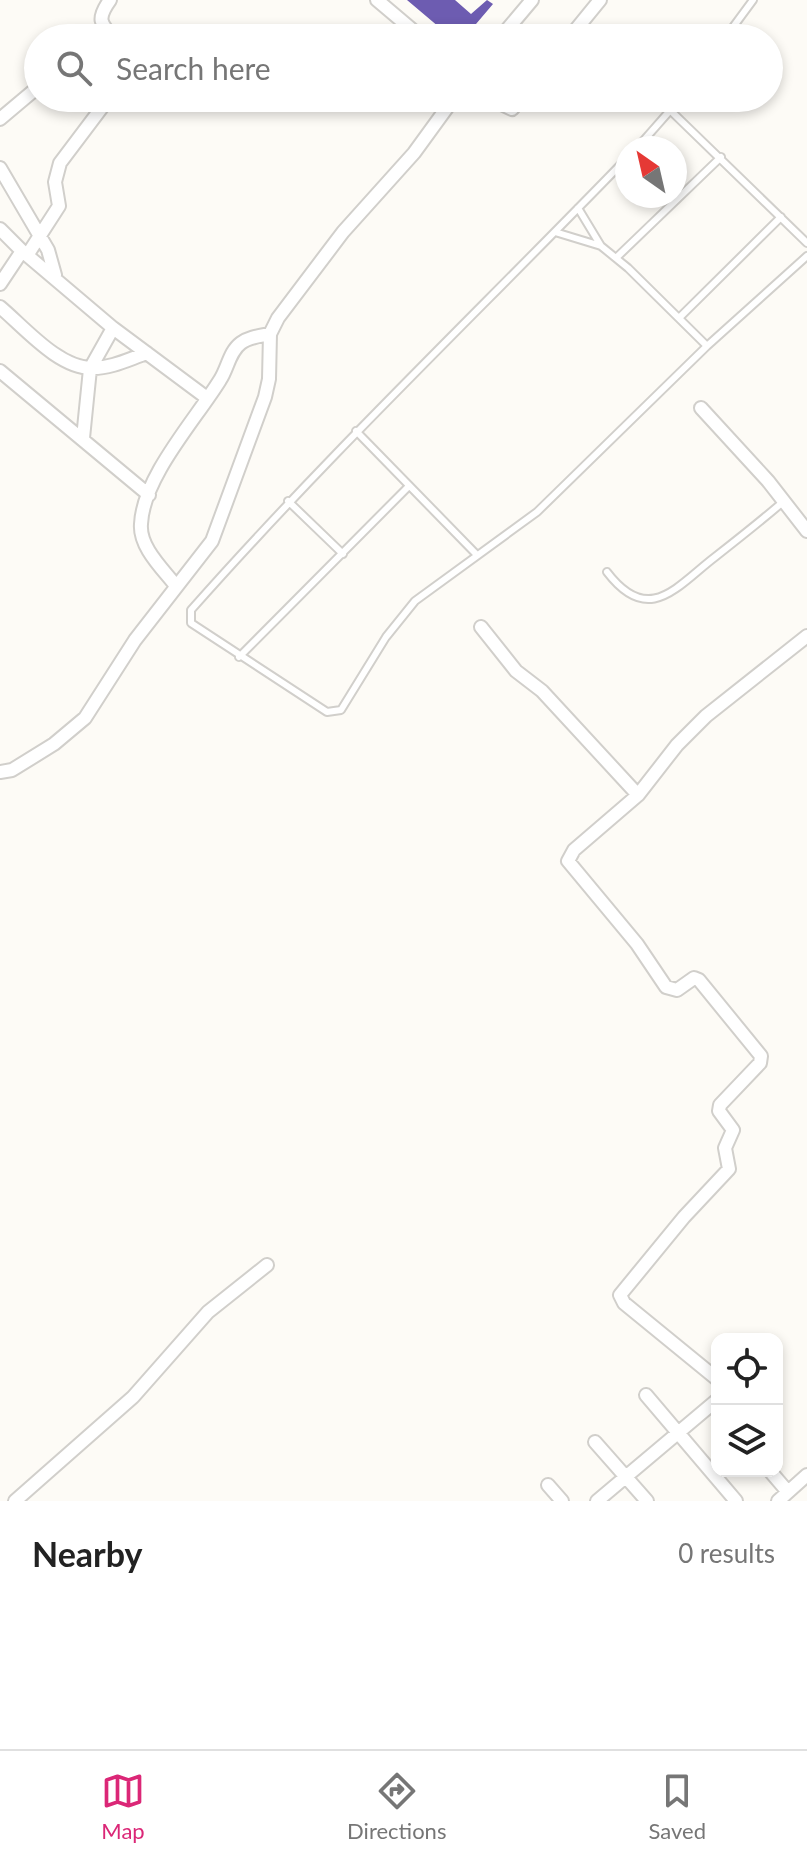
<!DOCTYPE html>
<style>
:root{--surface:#fff;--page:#f2f2f2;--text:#222;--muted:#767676;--line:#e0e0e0;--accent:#db2777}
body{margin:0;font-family:Lato,sans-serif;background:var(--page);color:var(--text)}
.controls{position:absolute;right:24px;bottom:24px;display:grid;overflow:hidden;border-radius:16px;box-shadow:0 4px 12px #0003}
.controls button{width:72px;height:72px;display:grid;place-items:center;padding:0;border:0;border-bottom:2px solid var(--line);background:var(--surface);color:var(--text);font:40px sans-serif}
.compass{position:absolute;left:615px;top:136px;width:72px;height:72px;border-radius:50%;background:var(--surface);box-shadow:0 4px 12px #0003;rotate:326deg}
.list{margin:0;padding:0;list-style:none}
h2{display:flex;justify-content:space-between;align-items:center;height:104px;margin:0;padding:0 32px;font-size:34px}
h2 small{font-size:26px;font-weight:400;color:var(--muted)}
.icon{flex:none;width:44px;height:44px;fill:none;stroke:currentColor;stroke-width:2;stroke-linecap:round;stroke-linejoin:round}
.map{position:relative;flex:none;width:807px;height:1501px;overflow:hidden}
.search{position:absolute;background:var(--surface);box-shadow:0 4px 12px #0003;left:24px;right:24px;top:24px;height:88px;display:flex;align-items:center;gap:20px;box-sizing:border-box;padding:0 28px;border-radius:44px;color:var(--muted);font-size:30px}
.sheet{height:248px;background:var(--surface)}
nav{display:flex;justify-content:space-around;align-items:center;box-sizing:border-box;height:112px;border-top:2px solid var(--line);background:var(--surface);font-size:22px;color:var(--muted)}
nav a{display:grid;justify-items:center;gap:4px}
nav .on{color:var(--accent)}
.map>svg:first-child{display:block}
.building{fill:#6d5cb1}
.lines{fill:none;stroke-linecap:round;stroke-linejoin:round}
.service-casing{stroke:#d1cfcb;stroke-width:10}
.minor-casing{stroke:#d1cfcb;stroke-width:16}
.service{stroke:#fff;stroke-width:6}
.minor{stroke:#fff;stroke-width:12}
</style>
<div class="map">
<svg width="807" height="1501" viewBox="0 0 807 1501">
<rect width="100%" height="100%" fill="#fdfbf6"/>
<path class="building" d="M407 0H455L471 14 487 0 493 4 476 24 487 34 484 38H452Z"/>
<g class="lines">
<defs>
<path id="service" d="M725 38 753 0
M671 111 807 243
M637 148 681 98
M627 158C481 309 330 453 191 610V623L327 712 341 710 386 637 415 601 537 512 707 346 807 256
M578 208 601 246
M555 232 601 246 628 268 707 346
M616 258 721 157
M679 318 781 217
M356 431 477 555
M288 501 343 554
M607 572C649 627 677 586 715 557 738 539 761 521 784 501
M239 657 409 486"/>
<path id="minor" d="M110 0C97 18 99 24 115 38
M377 0 422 38
M500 38 532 0
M569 38 600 0
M76 98 84 104
M489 98 512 109 522 98
M0 119 38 87
M0 168 48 250 55 275
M0 229 22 251 0 284
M22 251 113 328 207 398
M28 254 59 206 55 182 60 163 109 98
M0 307C24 327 59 369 93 368 112 368 129 359 147 353
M0 371 149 495
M701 408 768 481 807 531
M83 438 90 369 113 328
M176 586C163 569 139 547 141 524 143 477 196 419 220 380 228 368 229 352 241 343 249 337 260 336 270 334
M481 627 516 671 542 691 638 795
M0 772 12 770 54 744 85 718 135 640 212 541 265 397 269 379 270 334 278 318 343 232 414 153 454 98
M717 1379 624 1303 620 1295 684 1217 729 1169 725 1148 733 1130 719 1111 720 1105 760 1063 761 1056 699 980 694 978 677 990 666 987 637 944 568 861 574 850 638 795 677 745 706 716 807 636
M646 1395 736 1501
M595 1442 647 1501
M770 1471 788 1492
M548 1485 562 1501
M15 1501 133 1397 208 1312 267 1265
M597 1501 717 1400
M778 1501 807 1475"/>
</defs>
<use href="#service" class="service-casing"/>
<use href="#minor" class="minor-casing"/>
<use href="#service" class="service"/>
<use href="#minor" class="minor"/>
</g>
</svg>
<div class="controls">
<button><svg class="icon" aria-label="locate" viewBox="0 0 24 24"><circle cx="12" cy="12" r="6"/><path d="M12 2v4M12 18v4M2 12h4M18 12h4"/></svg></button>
<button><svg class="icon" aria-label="layers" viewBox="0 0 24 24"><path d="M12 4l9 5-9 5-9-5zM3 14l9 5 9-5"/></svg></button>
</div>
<svg class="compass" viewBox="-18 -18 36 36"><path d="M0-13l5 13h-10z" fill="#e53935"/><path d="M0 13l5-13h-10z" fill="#767676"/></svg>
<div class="search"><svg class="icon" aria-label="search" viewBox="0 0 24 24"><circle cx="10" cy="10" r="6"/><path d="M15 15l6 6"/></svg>Search here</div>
</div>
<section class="sheet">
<h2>Nearby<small>0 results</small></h2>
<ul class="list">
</ul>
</section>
<nav>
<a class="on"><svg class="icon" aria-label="map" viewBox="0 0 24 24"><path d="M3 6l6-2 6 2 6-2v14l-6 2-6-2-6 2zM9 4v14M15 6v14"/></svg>Map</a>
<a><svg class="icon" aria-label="directions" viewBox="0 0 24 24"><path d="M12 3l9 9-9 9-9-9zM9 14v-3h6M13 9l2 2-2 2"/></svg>Directions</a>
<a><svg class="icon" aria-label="saved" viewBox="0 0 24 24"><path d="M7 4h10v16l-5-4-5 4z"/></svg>Saved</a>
</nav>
